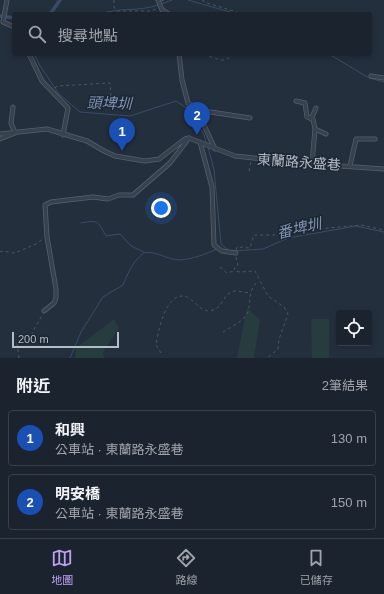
<!DOCTYPE html>
<html lang="zh-TW">
<meta charset="utf-8">
<style>
:root{--surface:#1b232e;--page:#242b36;--text:#f1f3f6;--muted:#a0a4aa;--line:#39404a;--accent:#bca0f2}
body{margin:0;font-family:Helvetica,"Noto Sans TC",sans-serif;background:var(--page);color:var(--text)}
.controls{position:absolute;right:12px;bottom:12px;display:grid;overflow:hidden;border-radius:4px;box-shadow:0 2px 6px #0003}
.controls button{width:36px;height:36px;display:grid;place-items:center;padding:0;border:0;border-bottom:1px solid var(--line);background:var(--surface);color:var(--text);font:20px sans-serif}
.scale{position:absolute;left:12px;bottom:10px;width:107px;box-sizing:border-box;padding-left:4px;border:2px solid #b4bcc9;border-top:0;font-size:11px;line-height:14px;white-space:nowrap;color:#b4bcc9;-webkit-text-stroke:3px #1d2633;paint-order:stroke}
.you{position:absolute;left:161px;top:208px;width:14px;height:14px;margin:-10px;border:3px solid #fff;border-radius:50%;background:#1a73e8;box-shadow:0 0 0 6px #1a73e833}
.badge{display:grid;place-items:center;width:26px;height:26px;border-radius:50%;background:var(--accent);color:#fff;font-size:13px;font-weight:700}
.pin{position:absolute;translate:-50% -33px;filter:drop-shadow(0 1px 2px #0008)}
.pin::after{content:'';position:absolute;top:21px;width:14px;height:12px;background:inherit;clip-path:polygon(0 0,100% 0,50% 100%)}
.list{margin:0;padding:0;list-style:none}
h2{display:flex;justify-content:space-between;align-items:center;height:52px;margin:0;padding:0 16px;font-size:17px}
h2 small{font-size:13px;font-weight:400;color:var(--muted)}
.list li{display:grid;grid-template-columns:26px 1fr auto;gap:12px;align-items:center;box-sizing:border-box;height:56px;margin:0 8px 8px;padding:0 8px;border:1px solid var(--line);border-radius:4px}
.list b{display:block;font-size:15px;white-space:nowrap}
.list p{margin:0;font-size:13px;white-space:nowrap;color:var(--muted)}
.list em{font-size:13px;font-style:normal;color:var(--muted)}
.icon{flex:none;width:22px;height:22px;fill:none;stroke:currentColor;stroke-width:2;stroke-linecap:round;stroke-linejoin:round}
.map{position:relative;flex:none;width:384px;height:358px;overflow:hidden}
.search{position:absolute;background:var(--surface);box-shadow:0 2px 6px #0003;left:12px;right:12px;top:12px;height:44px;display:flex;align-items:center;gap:10px;box-sizing:border-box;padding:0 14px;border-radius:4px;color:var(--muted);font-size:15px}
.sheet{height:180px;background:var(--surface)}
nav{display:flex;justify-content:space-around;align-items:center;box-sizing:border-box;height:56px;border-top:1px solid var(--line);background:var(--surface);font-size:11px;color:var(--muted)}
nav a{display:grid;justify-items:center;gap:2px}
nav .on{color:var(--accent)}
.map>svg:first-child{display:block}
.green{fill:#263c3f}
.lines{fill:none;stroke-linecap:round;stroke-linejoin:round}
.stream{stroke:#394c67;stroke-width:1}
.canal{stroke:#394c67;stroke-width:3.5}
.minor-casing{stroke:#565f6c;stroke-width:5}
.path{stroke:#44595c;stroke-width:1;stroke-dasharray:3 3;stroke-linecap:butt}
.minor{stroke:#38414e;stroke-width:3.5}
.labels{text-anchor:middle;dominant-baseline:central;stroke-width:3;stroke-linejoin:round;paint-order:stroke}
.street-label{font-size:14px;fill:#b4bcc9;stroke:#1d2633}
.water-label{font-size:15px;font-style:italic;fill:#7c92b1;stroke:#1d2633}
</style>
<div class="map">
<svg width="384" height="358" viewBox="0 0 384 358">
<rect width="100%" height="100%" fill="#242f3e"/>
<path class="green" d="M247 308 260 320 254 358H237Z
M114 319 119 328 103 352 104 358H75L76 348Z
M311 319H329V358H312Z"/>
<g class="lines">
<path class="stream" d="M188 0 237 14
M161 4 172 0
M51 13 54 14
M100 14C119 7 139 12 158 5
M34 54 40 66 59 94 80 112 130 116 176 101 188 109 204 135 206 142
M329 54 369 78 384 82
M208 147 214 170 221 244 228 250
M81 223C99 219 98 222 106 236L120 234 131 246 144 252
M232 251 263 249 288 238 356 226 384 232
M70 358 81 332 103 297 123 285C126 278 129 270 134 263 136 259 140 258 143 253 156 250 167 260 180 260 193 259 206 254 217 249"/>
<path class="canal" d="M47 14 51 13 60 0
M0 16 14 18"/>
<defs>
<path id="minor" d="M7 0 3 22 14 27
M158 0 162 10 169 14
M29 54 42 81 68 108 63 135
M179 54 182 80 188 103 197 110 215 149
M371 76 384 78
M296 101 305 103 307 117 313 119 315 129 312 164
M197 110 250 118
M311 119 316 108
M315 129 326 134
M0 134 47 129 87 141 104 151 115 156 145 161 159 159 185 139 189 138 235 156 312 164 384 169
M0 139 15 133 11 123 13 107
M200 142 212 187 214 245 222 251 236 253
M350 166 356 139H375
M44 311 54 303 56 298V289L47 237 45 205 51 202 93 197 108 199 119 195H133L170 163 189 138"/>
</defs>
<use href="#minor" class="minor-casing"/>
<path class="path" d="M114 0V7L117 11H151L158 8
M202 0 207 3 237 12V14
M161 1 165 0
M204 54C212 57 223 64 230 57V54
M55 88 57 86 110 83 111 97
M249 171 251 160
M236 250 237 247 250 248 254 235H276L285 232 361 225 384 230
M0 252 2 251 15 253 36 244 43 239
M236 257 238 265 234 269 235 271 240 272 255 271 268 296 284 307 288 314 279 339 278 349 267 358
M220 267 227 273 234 271
M223 332C231 327 242 322 247 314 252 305 246 292 258 281
M161 353 156 345C158 332 166 289 187 297 196 301 201 314 213 310 224 307 223 292 235 291 240 291 246 293 251 293
M19 358 17 343 31 342 33 331 43 314"/>
<use href="#minor" class="minor"/>
</g>
<g class="labels">
<g class="street-label">
<text transform="translate(299 162) rotate(4)">東蘭路永盛巷</text>
</g>
<g class="water-label">
<text transform="translate(109 103) rotate(1)">頭埤圳</text>
<text transform="translate(299 228) rotate(-13)">番埤圳</text>
</g>
</g>
</svg>
<div class="controls">
<button><svg class="icon" aria-label="locate" viewBox="0 0 24 24"><circle cx="12" cy="12" r="6"/><path d="M12 2v4M12 18v4M2 12h4M18 12h4"/></svg></button>
</div>
<div class="scale">200 m</div>
<div class="you"></div>
<div class="pin badge" style="left:122px;top:151px;background:#1a4fb4">1</div>
<div class="pin badge" style="left:197px;top:135px;background:#1a4fb4">2</div>
<div class="search"><svg class="icon" aria-label="search" viewBox="0 0 24 24"><circle cx="10" cy="10" r="6"/><path d="M15 15l6 6"/></svg>搜尋地點</div>
</div>
<section class="sheet">
<h2>附近<small>2筆結果</small></h2>
<ul class="list">
<li><span class="badge" style="background:#1a4fb4">1</span><div><b>和興</b><p>公車站 · 東蘭路永盛巷</p></div><em>130 m</em></li>
<li><span class="badge" style="background:#1a4fb4">2</span><div><b>明安橋</b><p>公車站 · 東蘭路永盛巷</p></div><em>150 m</em></li>
</ul>
</section>
<nav>
<a class="on"><svg class="icon" aria-label="map" viewBox="0 0 24 24"><path d="M3 6l6-2 6 2 6-2v14l-6 2-6-2-6 2zM9 4v14M15 6v14"/></svg>地圖</a>
<a><svg class="icon" aria-label="directions" viewBox="0 0 24 24"><path d="M12 3l9 9-9 9-9-9zM9 14v-3h6M13 9l2 2-2 2"/></svg>路線</a>
<a><svg class="icon" aria-label="saved" viewBox="0 0 24 24"><path d="M7 4h10v16l-5-4-5 4z"/></svg>已儲存</a>
</nav>
